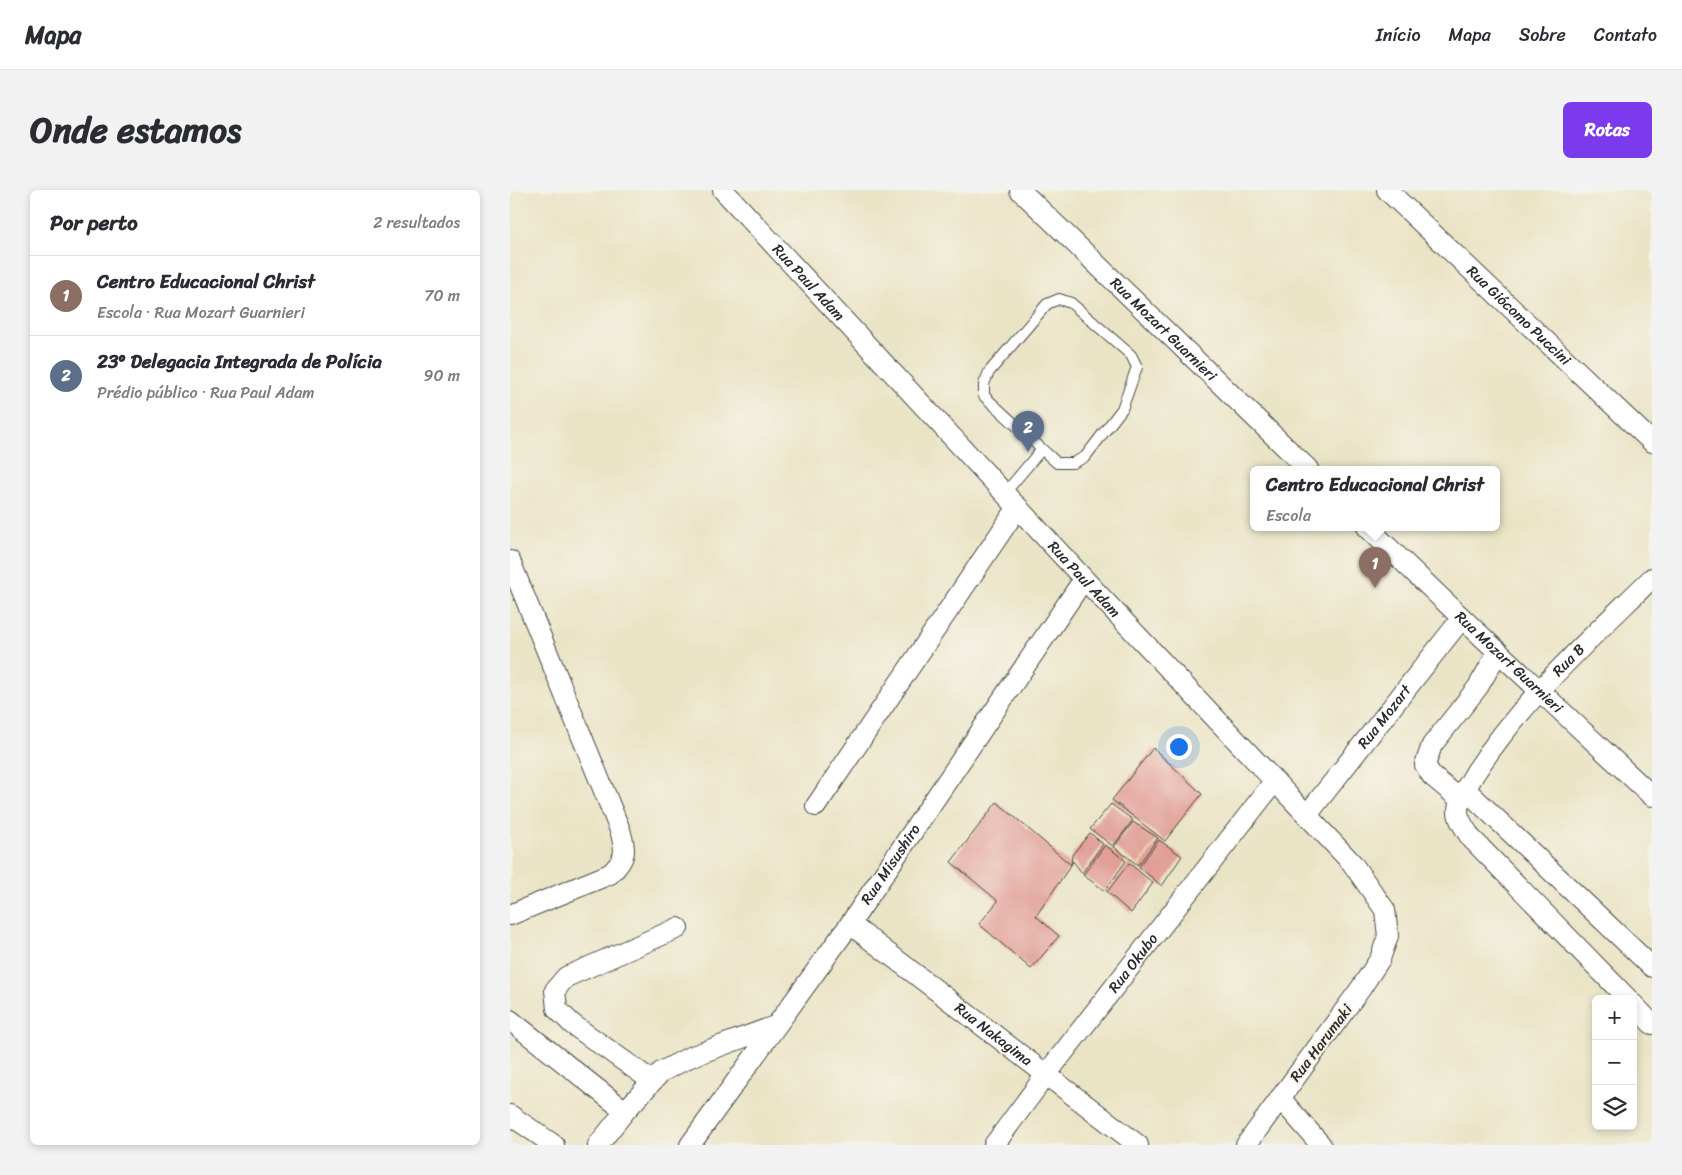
<!DOCTYPE html>
<html lang="pt">
<meta charset="utf-8">
<style>
:root{--surface:#fff;--page:#f2f2f3;--text:#2b2b33;--muted:#7c7c81;--line:#e1e1e2;--accent:#7c3aed}
body{margin:0;font-family:Sriracha,sans-serif;background:var(--page);color:var(--text)}
.controls{position:absolute;right:15px;bottom:15px;display:grid;overflow:hidden;border-radius:8px;box-shadow:0 2px 8px #0003}
.controls button{width:45px;height:45px;display:grid;place-items:center;padding:0;border:0;border-bottom:1px solid var(--line);background:var(--surface);color:var(--text);font:25px sans-serif}
.you{position:absolute;left:668px;top:556px;width:18px;height:18px;margin:-12px;border:4px solid #fff;border-radius:50%;background:#1a73e8;box-shadow:0 0 0 8px #1a73e833}
.badge{display:grid;place-items:center;width:32px;height:32px;border-radius:50%;background:var(--accent);color:#fff;font-size:16px;font-weight:700}
.pin{position:absolute;translate:-50% -41px;filter:drop-shadow(0 1px 2px #0008)}
.pin::after{content:'';position:absolute;top:26px;width:18px;height:15px;background:inherit;clip-path:polygon(0 0,100% 0,50% 100%)}
.popup{position:absolute;left:740px;top:276px;width:250px;height:65px;box-sizing:border-box;display:grid;place-content:center;border-radius:8px;background:var(--surface);filter:drop-shadow(0 1px 4px #0005);font-size:16px;white-space:nowrap;color:var(--muted)}
.popup b{font-size:19px;color:var(--text)}
.popup::after{content:'';position:absolute;left:50%;top:100%;margin-left:-10px;border:10px solid transparent;border-top-color:var(--surface)}
.list{margin:0;padding:0;list-style:none}
h2{display:flex;justify-content:space-between;align-items:center;height:65px;margin:0;padding:0 20px;font-size:21px}
h2 small{font-size:16px;font-weight:400;color:var(--muted)}
.list li{display:grid;grid-template-columns:32px 1fr auto;gap:15px;align-items:center;box-sizing:border-box;height:80px;padding:0 20px;border-top:1px solid var(--line)}
.list b{display:block;font-size:19px;white-space:nowrap}
.list p{margin:0;font-size:16px;white-space:nowrap;color:var(--muted)}
.list em{font-size:16px;font-style:normal;color:var(--muted)}
.icon{flex:none;width:28px;height:28px;fill:none;stroke:currentColor;stroke-width:2;stroke-linecap:round;stroke-linejoin:round}
.map{position:relative;flex:none;width:1142px;height:955px;overflow:hidden;border-radius:8px}
header{display:flex;align-items:center;gap:30px;box-sizing:border-box;height:70px;padding:0 25px;background:var(--surface);border-bottom:1px solid var(--line)}
header strong{font-size:24px}
nav{display:flex;gap:28px;margin-inline-start:auto;font-size:18px}
.intro{display:flex;align-items:center;justify-content:space-between;box-sizing:border-box;height:120px;padding:0 30px}
h1{margin:0;font-size:35px}
.button{padding:12px 22px;border-radius:8px;background:var(--accent);color:#fff;font-size:18px;font-weight:700}
main{display:flex;gap:30px;padding:0 30px}
aside{flex:1;background:var(--surface);border-radius:8px;box-shadow:0 2px 8px #0003}
.map>svg:first-child{display:block}
.building{fill:#e19f96}
.lines{fill:none;stroke-linecap:round;stroke-linejoin:round}
.service-casing{stroke:#484742;stroke-width:12}
.minor-casing{stroke:#484742;stroke-width:22}
.service{stroke:#fff;stroke-width:10}
.minor{stroke:#fff;stroke-width:20}
.labels{text-anchor:middle;dominant-baseline:central;stroke-width:4;stroke-linejoin:round;paint-order:stroke}
.street-label{font-size:15px;fill:#2b2b2b;stroke:#f7f3e8}
</style>
<header>
<strong>Mapa</strong>
<nav><a>Início</a><a>Mapa</a><a>Sobre</a><a>Contato</a></nav>
</header>
<div class="intro"><h1>Onde estamos</h1><a class="button">Rotas</a></div>
<main>
<aside>
<h2>Por perto<small>2 resultados</small></h2>
<ul class="list">
<li><span class="badge" style="background:#8d6e63">1</span><div><b>Centro Educacional Christ</b><p>Escola · Rua Mozart Guarnieri</p></div><em>70 m</em></li>
<li><span class="badge" style="background:#5c6f8a">2</span><div><b>23º Delegacia Integrada de Polícia</b><p>Prédio público · Rua Paul Adam</p></div><em>90 m</em></li>
</ul>
</aside>
<div class="map">
<svg width="1142" height="955" viewBox="0 0 1142 955">
<rect width="100%" height="100%" fill="#f7f3e8"/>
<filter id="ink" filterUnits="userSpaceOnUse"><feTurbulence type="fractalNoise" baseFrequency=".02" numOctaves="2"/><feDisplacementMap in="SourceGraphic" scale="10" xChannelSelector="R" yChannelSelector="G"/><feConvolveMatrix kernelMatrix="1 2 1 2 8 2 1 2 1" color-interpolation-filters="sRGB"/></filter>
<filter id="wash" filterUnits="userSpaceOnUse"><feTurbulence type="fractalNoise" baseFrequency=".0096" numOctaves="4" result="noise"/><feDisplacementMap in="SourceGraphic" scale="20" xChannelSelector="R" yChannelSelector="G"/><feGaussianBlur stdDeviation="1.12" result="paint"/><feColorMatrix in="noise" values="0 0 0 0 0 0 0 0 0 0 0 0 0 0 0 0 0 1.4 0 .05"/><feComposite in="paint" operator="in"/></filter>
<g filter="url(#wash)">
<rect width="100%" height="100%" fill="#eae4c6"/>
<g id="blocks">
<path class="building" d="M643 558 692 604 655 651 602 610Z
M487 612 561 675 526 726 549 746 521 779 469 734 488 711 441 672Z
M601 614 623 630 603 656 580 639Z
M623 632 648 648 628 675 604 657Z
M580 643 593 654 572 683 563 671 561 675 562 665Z
M649 650 672 666 652 696 629 677Z
M595 655 616 671 595 701 573 685Z
M619 673 643 693 621 723 597 702Z"/>
</g>
</g>
<g filter="url(#ink)">
<use href="#blocks" fill-opacity="0" stroke="#484742" stroke-width="1"/>
<g class="lines">
<defs>
<path id="service" d="M549 109 561 113 621 165 627 177 612 219 575 267 563 273H547L474 206V194L479 182 537 114Z
M495 303 531 260"/>
<g id="minor">
<path id="s1" d="M213 0 574 389 842 673 875 720 878 746 870 769 851 798 736 955"/>
<path id="s2" d="M510 0 798 279"/>
<path id="s3" d="M877 0 1142 252"/>
<path id="s4" d="M857 337 952 428 1142 606"/>
<path d="M0 371 110 640C116 661 117 668 100 684L0 725"/>
<path d="M955 599 1142 777"/>
<path d="M951 610 922 586 915 575 922 555 968 497 988 462"/>
<path d="M306 616 508 317"/>
<path id="s5" d="M797 625 952 428"/>
<path id="s6" d="M340 734 628 955"/>
<path id="s7" d="M1118 809 961 648C956 640 948 630 948 621 948 609 960 592 965 583 1013 509 1080 449 1142 388"/>
<path d="M1123 814 1142 834"/>
<path d="M0 830 115 921"/>
<path d="M142 891 62 834 47 819 45 800 56 787 168 738"/>
<path d="M770 908 811 955"/>
<path d="M0 925 44 955"/>
<path d="M88 955 115 921 151 882 180 867 265 836"/>
<path id="s8" d="M180 955 340 734 574 389"/>
<path id="s9" d="M484 955 535 886 764 592"/>
</g>
</defs>
<use href="#service" class="service-casing"/>
<use href="#minor" class="minor-casing"/>
<use href="#service" class="service"/>
<use href="#minor" class="minor"/>
</g>
</g>
<g class="labels">
<g class="street-label">
<text stroke="none"><textPath href="#s1" startOffset="126">Rua Paul Adam</textPath></text>
<text stroke="none"><textPath href="#s3" startOffset="182">Rua Giócomo Puccini</textPath></text>
<text stroke="none"><textPath href="#s2" startOffset="200">Rua Mozart Guarnieri</textPath></text>
<text stroke="none"><textPath href="#s1" startOffset="531">Rua Paul Adam</textPath></text>
<text stroke="none"><textPath href="#s7" startOffset="444">Rua B</textPath></text>
<text stroke="none"><textPath href="#s4" startOffset="196">Rua Mozart Guarnieri</textPath></text>
<text stroke="none"><textPath href="#s5" startOffset="125">Rua Mozart</textPath></text>
<text stroke="none"><textPath href="#s8" startOffset="345">Rua Misushiro</textPath></text>
<text stroke="none"><textPath href="#s9" startOffset="229">Rua Okubo</textPath></text>
<text stroke="none"><textPath href="#s6" startOffset="181">Rua Nakagima</textPath></text>
<text transform="translate(811 853) rotate(-53)">Rua Harumaki</text>
</g>
</g>
</svg>
<div class="controls">
<button>+</button>
<button>−</button>
<button><svg class="icon" aria-label="layers" viewBox="0 0 24 24"><path d="M12 4l9 5-9 5-9-5zM3 14l9 5 9-5"/></svg></button>
</div>
<div class="you"></div>
<div class="pin badge" style="left:865px;top:398px;background:#8d6e63">1</div>
<div class="popup"><b>Centro Educacional Christ</b>Escola</div>
<div class="pin badge" style="left:518px;top:262px;background:#5c6f8a">2</div>
</div>
</main>
